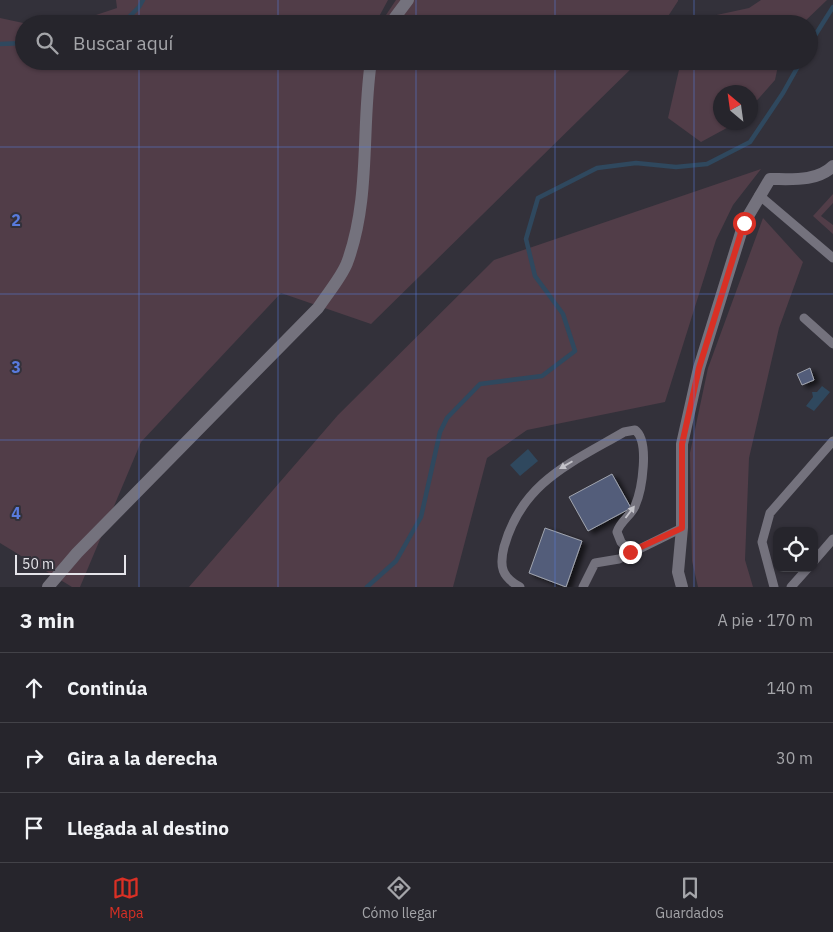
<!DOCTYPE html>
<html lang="es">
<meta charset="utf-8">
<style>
:root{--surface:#26252c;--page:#2e2d34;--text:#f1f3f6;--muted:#a4a5a9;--line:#424248;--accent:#d93025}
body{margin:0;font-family:"IBM Plex Sans",sans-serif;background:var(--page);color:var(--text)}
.controls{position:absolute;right:15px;bottom:15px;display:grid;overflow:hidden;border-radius:10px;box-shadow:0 1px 4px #0004}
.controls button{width:45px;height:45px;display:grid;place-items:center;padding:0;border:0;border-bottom:1px solid var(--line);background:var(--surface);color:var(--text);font:25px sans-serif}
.compass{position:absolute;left:713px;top:85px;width:45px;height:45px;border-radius:50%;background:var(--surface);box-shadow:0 1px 4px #0004;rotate:331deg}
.scale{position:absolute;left:15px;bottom:12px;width:111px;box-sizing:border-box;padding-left:5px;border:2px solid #e5e4ea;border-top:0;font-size:14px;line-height:18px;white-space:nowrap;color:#e5e4ea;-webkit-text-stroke:4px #33313a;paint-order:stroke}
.stop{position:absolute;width:15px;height:15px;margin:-11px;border:4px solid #d93025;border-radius:50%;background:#fff}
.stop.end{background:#d93025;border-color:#fff;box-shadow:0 1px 5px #0008}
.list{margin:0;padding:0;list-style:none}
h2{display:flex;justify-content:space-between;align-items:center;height:65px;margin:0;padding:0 20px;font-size:21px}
h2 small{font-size:16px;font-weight:400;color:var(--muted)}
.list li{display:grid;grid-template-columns:32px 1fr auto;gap:15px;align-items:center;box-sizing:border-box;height:70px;padding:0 20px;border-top:1px solid var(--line)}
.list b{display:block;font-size:19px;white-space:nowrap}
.list em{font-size:16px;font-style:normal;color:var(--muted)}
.icon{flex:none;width:28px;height:28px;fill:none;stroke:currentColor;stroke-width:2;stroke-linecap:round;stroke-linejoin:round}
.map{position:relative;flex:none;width:833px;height:587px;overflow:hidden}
.search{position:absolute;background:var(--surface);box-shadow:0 1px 4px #0004;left:15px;right:15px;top:15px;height:55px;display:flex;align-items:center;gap:12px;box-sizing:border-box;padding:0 18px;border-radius:28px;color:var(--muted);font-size:19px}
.sheet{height:275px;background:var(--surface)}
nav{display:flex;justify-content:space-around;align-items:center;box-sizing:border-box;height:70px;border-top:1px solid var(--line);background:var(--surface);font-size:14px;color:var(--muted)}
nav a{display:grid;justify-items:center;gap:2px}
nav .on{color:var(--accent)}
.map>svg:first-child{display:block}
.green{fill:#513d48}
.water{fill:#2f485e}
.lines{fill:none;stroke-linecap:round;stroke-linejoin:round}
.stream{stroke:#2f485e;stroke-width:4.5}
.building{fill:#535d7a;stroke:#a1a5af;filter:url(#shadow)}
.service{stroke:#74727d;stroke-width:9}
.minor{stroke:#74727d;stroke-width:12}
.oneway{fill:#c3c2c9}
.route{stroke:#d93025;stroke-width:6}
.grid{fill:none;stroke:#597bdd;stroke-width:1;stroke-opacity:0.55}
.grid-label{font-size:16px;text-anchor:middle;font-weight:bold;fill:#597bdd;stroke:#33313a;stroke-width:4;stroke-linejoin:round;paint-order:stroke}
</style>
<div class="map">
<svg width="833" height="587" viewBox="0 0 833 587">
<defs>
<filter id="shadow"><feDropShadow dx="5" dy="3" stdDeviation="2.5" flood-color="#0009"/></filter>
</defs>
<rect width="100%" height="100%" fill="#33313a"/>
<path class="green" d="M116 0H388L375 24H69L117 8Z
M396 0H678V1L663 24H380Z
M761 0H827L802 24H688L689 21 749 8Z
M0 18 28 24H24V61H639L371 324 281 293 141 442 80 587H72L0 543Z
M681 61H779L775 80 751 107 750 92H720V122L736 123 701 142 668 118Z
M761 169 733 205 716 240 665 402 527 430 487 458 453 587H189L338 415 494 260Z
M833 194V203L821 216 833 225V234L813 216Z
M763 218 803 262 779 328 749 458 745 560 753 587H698L692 561 690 453 708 368Z"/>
<path class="water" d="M822 386 830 392 814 411 806 406 813 397 812 392H817Z
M528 449 538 461 520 476 510 465Z"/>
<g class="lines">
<path class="stream" d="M122 24 139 7 143 0
M0 44 24 43
M809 45 833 7
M367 587 396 561 421 517 440 432 447 418 480 384 542 376 575 351 563 314 535 276 526 239 538 198 597 168 636 163 676 167 707 164 750 142 783 93 801 61"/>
</g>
<path class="building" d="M810 368 814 380 802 385 797 374Z
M612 474 631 508 588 531 569 497Z
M545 528 582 541 566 587 529 573Z"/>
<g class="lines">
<path class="service" d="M759 195 833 258
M804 318 833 344
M814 561 833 539
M520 587C502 577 499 567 504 547 522 482 571 463 624 432L635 430C650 441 642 490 635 506 631 516 620 521 617 532L621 542 630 552
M583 587 595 563 619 559 682 528
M774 587 762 542 770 513 833 441
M791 587 808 568"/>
<path class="minor" d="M390 24 408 0
M48 587 77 553 318 308C327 294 341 278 347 263 371 198 361 129 371 61
M682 587 678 572 682 528V444L699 368 744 223 770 179C791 179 817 182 833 166"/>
</g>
<defs><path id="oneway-solid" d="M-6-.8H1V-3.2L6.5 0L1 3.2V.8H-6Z" transform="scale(1.25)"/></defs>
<g class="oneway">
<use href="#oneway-solid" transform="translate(566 465) rotate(150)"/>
<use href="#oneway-solid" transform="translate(630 512) rotate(-53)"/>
</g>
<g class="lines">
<path class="route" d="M630 552 682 528V444L699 368 744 223"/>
</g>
<path class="grid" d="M139 0V24M278 0V24M416 0V24M555 0V24M694 0V24M139 61V587M278 61V587M416 61V587M555 61V587M694 61V587M0 147H833M0 294H833M0 440H833"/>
<g class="grid-label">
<text x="16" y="226">2</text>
<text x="16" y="373">3</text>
<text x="16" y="519">4</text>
</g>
</svg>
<div class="controls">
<button><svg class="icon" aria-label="locate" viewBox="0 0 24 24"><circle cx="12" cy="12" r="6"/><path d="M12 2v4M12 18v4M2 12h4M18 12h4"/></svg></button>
</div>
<svg class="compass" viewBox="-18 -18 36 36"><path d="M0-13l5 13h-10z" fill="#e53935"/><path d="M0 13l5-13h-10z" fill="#a4a5a9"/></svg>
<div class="scale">50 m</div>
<div class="stop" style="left:744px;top:223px"></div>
<div class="stop end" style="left:630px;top:552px"></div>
<div class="search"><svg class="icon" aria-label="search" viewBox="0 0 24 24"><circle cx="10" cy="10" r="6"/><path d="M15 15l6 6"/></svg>Buscar aquí</div>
</div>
<section class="sheet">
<h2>3 min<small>A pie · 170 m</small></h2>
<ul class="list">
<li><svg class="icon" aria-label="ahead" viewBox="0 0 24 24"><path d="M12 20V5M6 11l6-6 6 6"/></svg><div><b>Continúa</b></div><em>140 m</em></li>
<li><svg class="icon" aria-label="right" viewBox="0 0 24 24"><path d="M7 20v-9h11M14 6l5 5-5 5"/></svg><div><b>Gira a la derecha</b></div><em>30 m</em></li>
<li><svg class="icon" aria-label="arrive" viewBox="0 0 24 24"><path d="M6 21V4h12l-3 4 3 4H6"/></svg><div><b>Llegada al destino</b></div></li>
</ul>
</section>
<nav>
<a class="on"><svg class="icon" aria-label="map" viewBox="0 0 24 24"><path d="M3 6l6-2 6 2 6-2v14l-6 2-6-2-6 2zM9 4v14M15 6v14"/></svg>Mapa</a>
<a><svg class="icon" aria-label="directions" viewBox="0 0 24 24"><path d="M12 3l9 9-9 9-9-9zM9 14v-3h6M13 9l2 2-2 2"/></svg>Cómo llegar</a>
<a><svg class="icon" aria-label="saved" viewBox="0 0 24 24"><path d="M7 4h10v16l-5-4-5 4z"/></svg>Guardados</a>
</nav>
